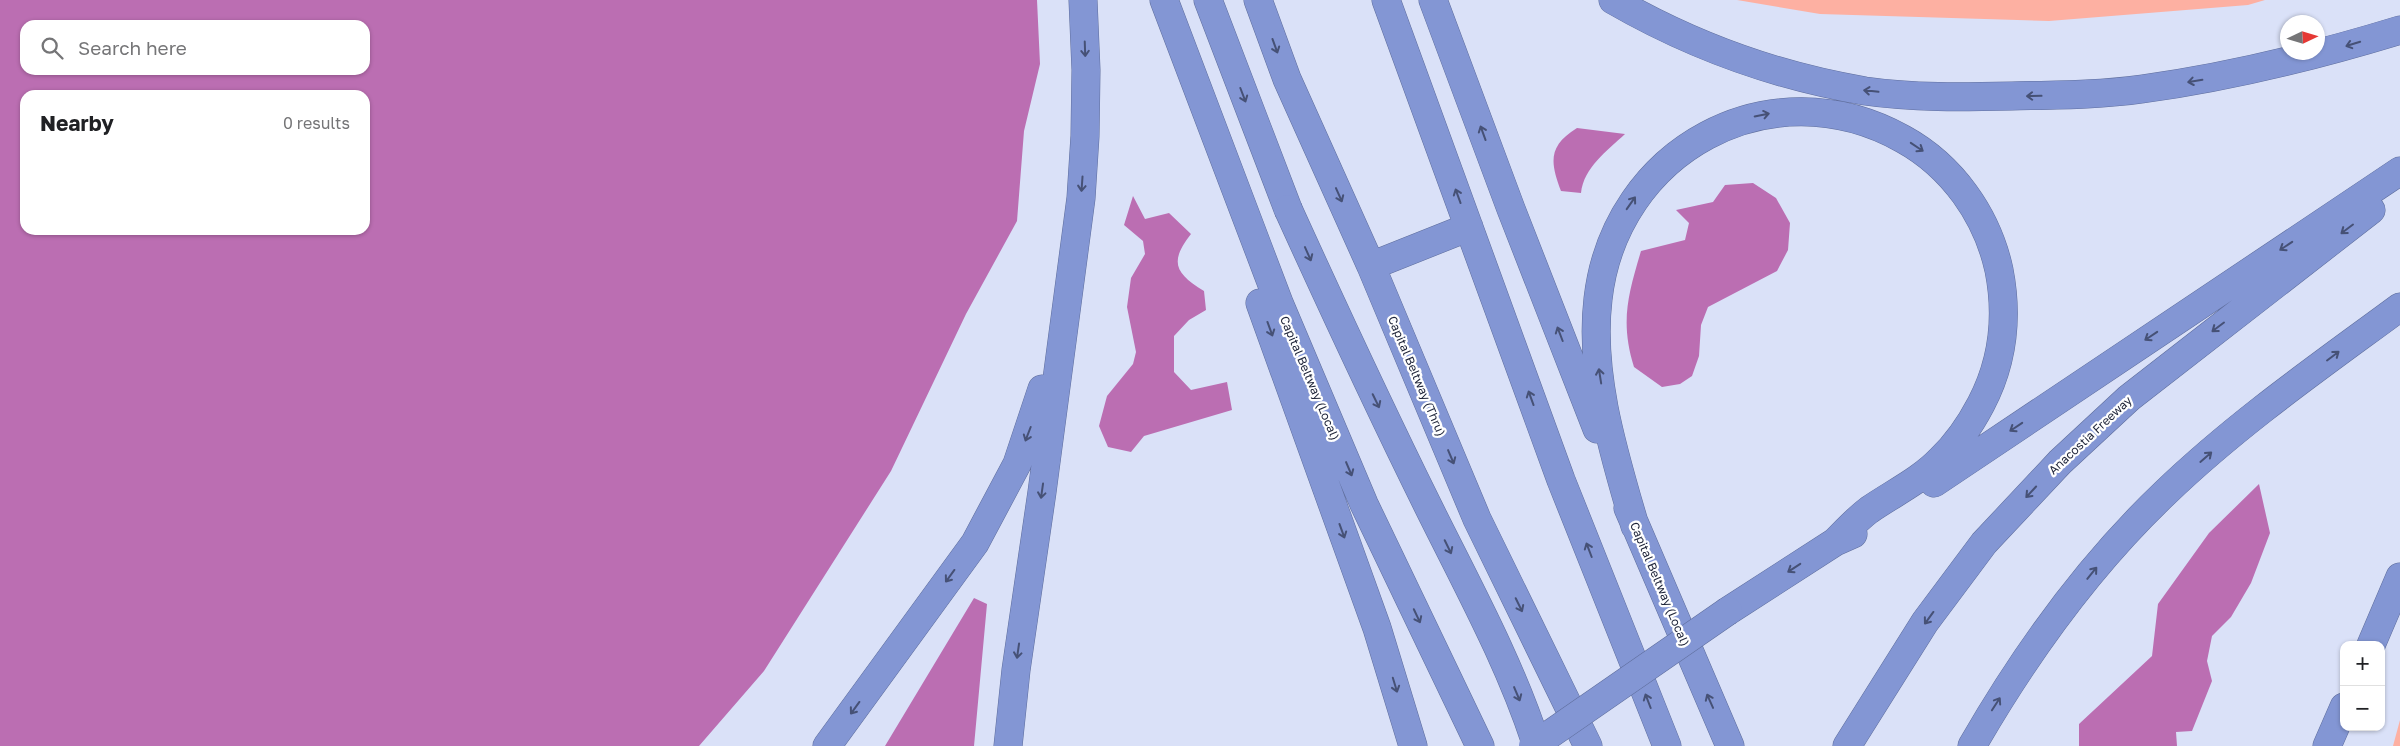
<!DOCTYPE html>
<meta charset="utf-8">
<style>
:root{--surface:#fff;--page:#f2f2f2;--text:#202124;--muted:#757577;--line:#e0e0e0}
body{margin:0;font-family:"Golos Text",sans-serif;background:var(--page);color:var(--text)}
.controls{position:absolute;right:15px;bottom:15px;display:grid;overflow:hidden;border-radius:10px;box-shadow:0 1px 4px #0004}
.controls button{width:45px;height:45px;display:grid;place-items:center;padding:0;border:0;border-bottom:1px solid var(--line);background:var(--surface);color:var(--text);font:25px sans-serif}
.compass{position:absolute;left:2280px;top:15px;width:45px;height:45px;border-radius:50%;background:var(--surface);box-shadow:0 1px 4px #0004;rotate:86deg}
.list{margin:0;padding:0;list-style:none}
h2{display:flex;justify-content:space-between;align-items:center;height:65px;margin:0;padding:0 20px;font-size:21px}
h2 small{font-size:16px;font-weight:400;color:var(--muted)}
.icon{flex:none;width:28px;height:28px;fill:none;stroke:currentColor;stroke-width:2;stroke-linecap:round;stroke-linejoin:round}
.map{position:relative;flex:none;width:2400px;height:746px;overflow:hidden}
.search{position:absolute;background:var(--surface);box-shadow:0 1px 4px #0004;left:20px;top:20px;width:350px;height:55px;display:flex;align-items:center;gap:12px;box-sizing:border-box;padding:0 18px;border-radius:15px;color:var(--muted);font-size:19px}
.panel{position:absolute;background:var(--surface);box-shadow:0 1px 4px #0004;left:20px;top:90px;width:350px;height:145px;border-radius:15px}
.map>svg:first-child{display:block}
.green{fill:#fdb0a2}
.water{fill:#bb6eb2;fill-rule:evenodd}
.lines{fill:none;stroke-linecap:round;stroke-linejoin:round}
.motorway-casing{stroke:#5f6e9d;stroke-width:29}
.motorway{stroke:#8396d4;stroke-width:28}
.motorway-bridge-casing{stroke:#5f6e9d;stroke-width:29;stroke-linecap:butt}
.motorway-bridge{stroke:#8396d4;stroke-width:28}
.oneway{stroke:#465176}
.labels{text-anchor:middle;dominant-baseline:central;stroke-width:4.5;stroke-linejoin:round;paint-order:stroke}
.street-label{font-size:12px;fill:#1d2338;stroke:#fff}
</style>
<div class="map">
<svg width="2400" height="746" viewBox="0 0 2400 746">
<rect width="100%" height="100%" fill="#dae1f8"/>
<path class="green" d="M1737 0H2265L2248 5 2049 21 1820 14Z
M2400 720V746H2393Z"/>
<path class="water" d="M0 0H1037L1040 64 1024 131 1017 221 966 314 891 471 764 671 699 746H0ZM25 25H365V70H25ZM25 95H365V230H25Z
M1577 128 1625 134C1607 151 1584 167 1581 193L1561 191C1550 162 1548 146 1577 128Z
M1753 183 1776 198 1790 223 1788 250 1777 271 1708 307 1701 325 1699 356 1692 376 1680 384 1662 387 1634 367C1620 322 1628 295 1641 251L1685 240 1689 223 1676 210 1713 202 1725 185Z
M1133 196 1145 219 1169 213 1191 234C1169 262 1175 273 1204 291L1206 310 1189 320 1174 336V372L1191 390 1227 382 1232 410 1144 436 1131 452 1108 447 1099 426 1107 396 1133 364 1136 352 1127 307 1131 278 1145 254 1143 241 1124 225Z
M2259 484 2270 533 2251 583 2231 617 2212 636 2207 661 2212 681 2192 731 2176 732 2177 746H2079V724L2152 656 2158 604 2209 533Z
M974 598 987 604 974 746H885Z"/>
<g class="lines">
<defs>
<path id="motorway" d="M1164 0 1279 303 1364 504 1480 746
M1208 0 1288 209
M1258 0 1287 79 1371 266 1477 519 1588 746
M1386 0 1561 480 1667 746
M1433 0 1511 209 1597 429
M1613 0C1691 45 1776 76 1865 91 1913 98 1963 97 2012 96 2055 95 2099 95 2142 89 2230 77 2315 56 2400 30
M1371 266 1469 227
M1260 303 1377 628 1413 746
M1934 483 2400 171
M1628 508 1730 746
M1635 526C1614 454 1589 375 1598 299 1615 150 1770 65 1903 139 1952 166 1987 215 1999 270 2008 316 2003 362 1981 404 1970 425 1957 444 1940 460 1921 480 1892 494 1869 510 1857 519 1846 531 1835 542
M1728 611 1835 542 1853 534
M2371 645 2400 577
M827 746 975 543 1017 464 1042 389
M1008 746 1016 670 1042 492 1081 198 1085 136 1086 70 1083 0
M1847 746 1925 622 1984 543 2060 462 2129 398 2371 210
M1972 746C2025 654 2089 565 2166 492 2238 423 2320 366 2400 307
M2327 746 2344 707"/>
</defs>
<use href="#motorway" class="motorway-casing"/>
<use href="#motorway" class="motorway"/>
<defs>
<path id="motorway-bridge" d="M1288 209C1333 308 1379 407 1427 504 1466 583 1510 662 1537 746
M1533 746 1728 611"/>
</defs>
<use href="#motorway-bridge" class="motorway-bridge-casing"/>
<use href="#motorway-bridge" class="motorway-bridge"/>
</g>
<defs><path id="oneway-shaft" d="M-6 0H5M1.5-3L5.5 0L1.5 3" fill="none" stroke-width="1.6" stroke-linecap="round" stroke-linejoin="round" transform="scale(1.25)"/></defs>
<g class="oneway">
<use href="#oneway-shaft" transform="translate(2353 44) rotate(163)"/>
<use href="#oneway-shaft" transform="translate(1275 46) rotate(70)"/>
<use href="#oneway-shaft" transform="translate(1085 49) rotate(88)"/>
<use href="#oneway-shaft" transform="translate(2195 81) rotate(171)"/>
<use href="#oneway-shaft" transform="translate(1871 91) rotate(-174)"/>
<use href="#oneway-shaft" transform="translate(1243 95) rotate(69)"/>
<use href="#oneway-shaft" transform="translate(2034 96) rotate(179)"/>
<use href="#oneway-shaft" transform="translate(1762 115) rotate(-11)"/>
<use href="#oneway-shaft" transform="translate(1483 133) rotate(-110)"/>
<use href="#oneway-shaft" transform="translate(1917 147) rotate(34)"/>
<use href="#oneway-shaft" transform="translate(1082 184) rotate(94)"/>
<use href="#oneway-shaft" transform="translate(1339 195) rotate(66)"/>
<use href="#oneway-shaft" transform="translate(1458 196) rotate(-110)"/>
<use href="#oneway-shaft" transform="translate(1631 203) rotate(-55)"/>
<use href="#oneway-shaft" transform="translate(2347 229) rotate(143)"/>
<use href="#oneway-shaft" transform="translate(2286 246) rotate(146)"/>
<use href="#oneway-shaft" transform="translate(1308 254) rotate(66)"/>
<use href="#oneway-shaft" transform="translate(2218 327) rotate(143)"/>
<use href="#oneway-shaft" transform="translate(1270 329) rotate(70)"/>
<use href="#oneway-shaft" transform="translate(1560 334) rotate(-111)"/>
<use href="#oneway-shaft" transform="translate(2151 336) rotate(146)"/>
<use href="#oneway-shaft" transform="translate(2333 356) rotate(-37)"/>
<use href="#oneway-shaft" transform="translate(1600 376) rotate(-99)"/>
<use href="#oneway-shaft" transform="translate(1531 398) rotate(-110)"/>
<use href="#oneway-shaft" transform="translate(1376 401) rotate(64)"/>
<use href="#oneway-shaft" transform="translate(2016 427) rotate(146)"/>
<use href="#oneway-shaft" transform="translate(1028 434) rotate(111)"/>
<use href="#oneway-shaft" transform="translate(1451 457) rotate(67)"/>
<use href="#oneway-shaft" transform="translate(2206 457) rotate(-41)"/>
<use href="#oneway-shaft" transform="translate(1349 469) rotate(67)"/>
<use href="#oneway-shaft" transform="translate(1042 491) rotate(98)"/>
<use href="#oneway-shaft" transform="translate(2031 492) rotate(133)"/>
<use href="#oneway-shaft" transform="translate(1342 531) rotate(70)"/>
<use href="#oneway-shaft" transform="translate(1448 547) rotate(64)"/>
<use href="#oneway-shaft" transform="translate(1589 550) rotate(-111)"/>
<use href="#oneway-shaft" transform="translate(1794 568) rotate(147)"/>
<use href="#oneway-shaft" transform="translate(2092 573) rotate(-51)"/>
<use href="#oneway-shaft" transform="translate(950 576) rotate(126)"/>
<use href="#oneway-shaft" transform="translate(1519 605) rotate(64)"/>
<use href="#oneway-shaft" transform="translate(1417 616) rotate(65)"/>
<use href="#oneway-shaft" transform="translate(1929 618) rotate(126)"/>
<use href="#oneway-shaft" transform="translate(1018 651) rotate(98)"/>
<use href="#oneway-shaft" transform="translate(1395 685) rotate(73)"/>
<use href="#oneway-shaft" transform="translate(1517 694) rotate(67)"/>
<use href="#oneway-shaft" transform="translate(1648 701) rotate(-111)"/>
<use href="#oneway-shaft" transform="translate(1710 701) rotate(-114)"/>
<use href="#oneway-shaft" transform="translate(1996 704) rotate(-57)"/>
<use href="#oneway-shaft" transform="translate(855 708) rotate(126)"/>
</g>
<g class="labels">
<g class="street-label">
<text transform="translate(1417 376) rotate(67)">Capital Beltway (Thru)</text>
<text transform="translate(1310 378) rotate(67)">Capital Beltway (Local)</text>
<text transform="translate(2090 435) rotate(-43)">Anacostia Freeway</text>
<text transform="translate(1660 584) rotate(67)">Capital Beltway (Local)</text>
</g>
</g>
</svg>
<div class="controls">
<button>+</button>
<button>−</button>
</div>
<svg class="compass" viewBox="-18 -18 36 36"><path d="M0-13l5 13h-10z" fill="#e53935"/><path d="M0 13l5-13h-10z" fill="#757577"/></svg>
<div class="search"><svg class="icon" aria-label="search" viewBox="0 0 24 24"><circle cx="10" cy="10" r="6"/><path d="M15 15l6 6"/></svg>Search here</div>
<section class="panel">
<h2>Nearby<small>0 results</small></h2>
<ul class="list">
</ul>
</section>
</div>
